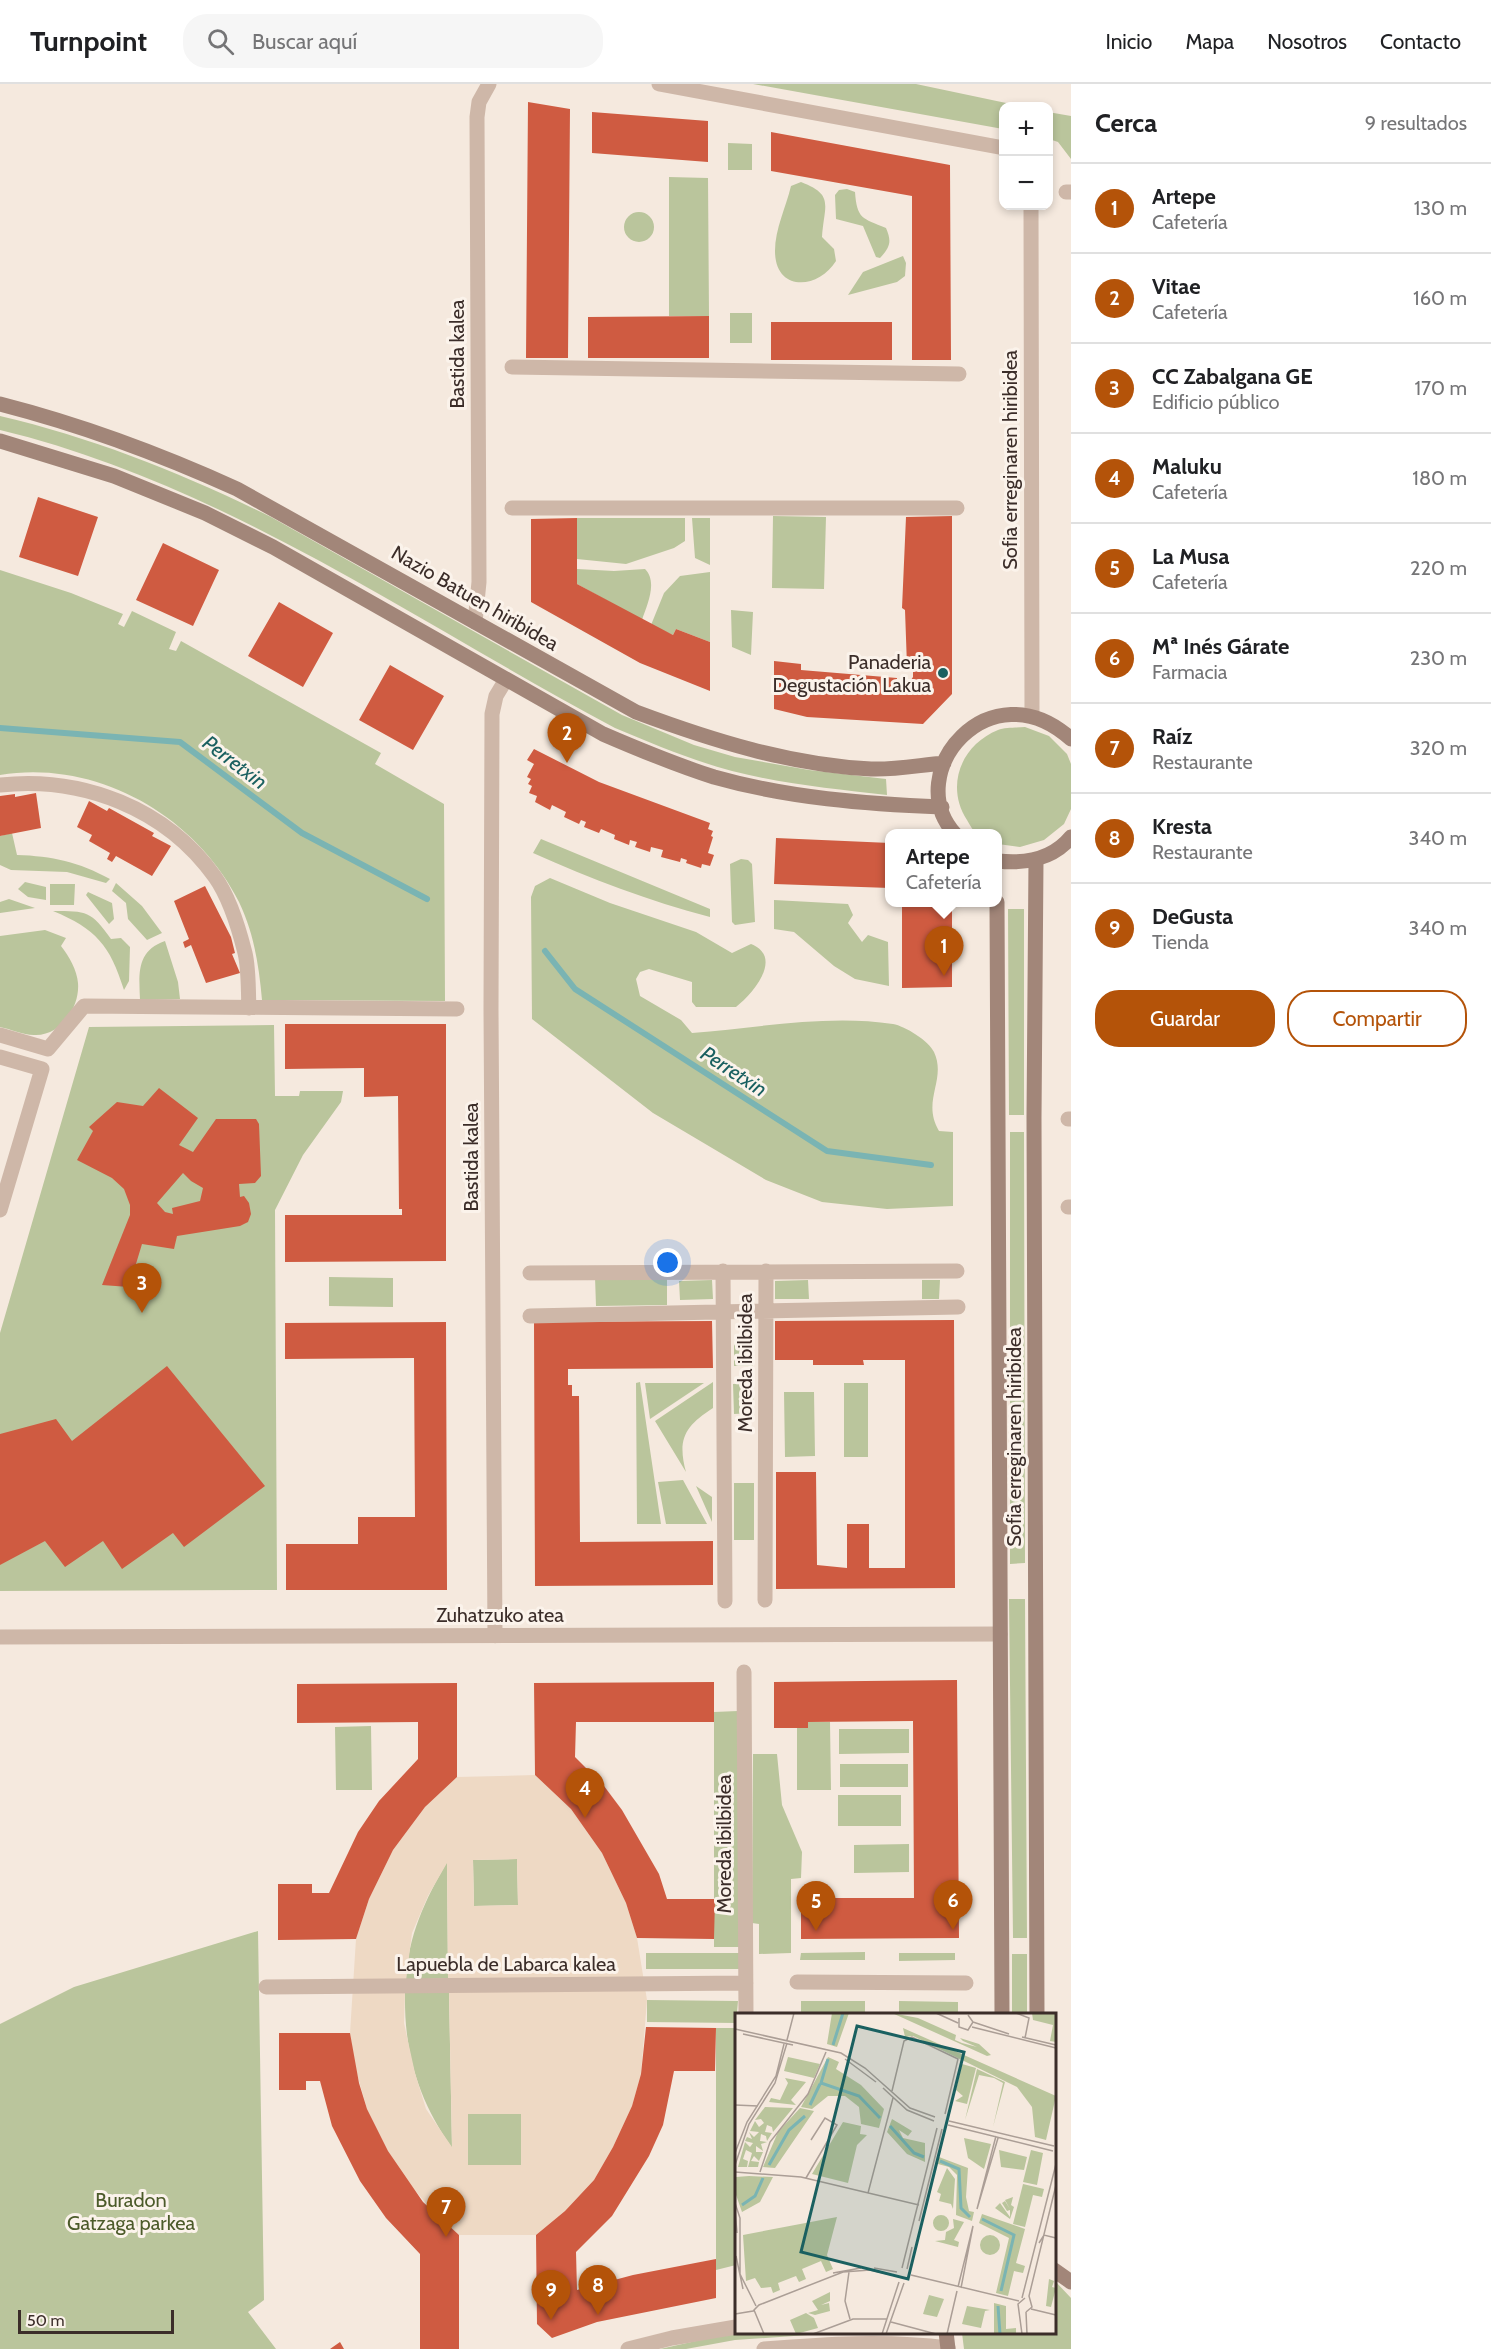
<!DOCTYPE html>
<html lang="es">
<meta charset="utf-8">
<style>
:root{--surface:#fff;--page:#f6f6f6;--text:#202124;--muted:#757577;--line:#e0e0e0;--accent:#b45309}
body{margin:0;font-family:Cabin,sans-serif;background:var(--page);color:var(--text)}
.controls{position:absolute;right:18px;top:18px;display:grid;overflow:hidden;border-radius:12px;box-shadow:0 3px 9px #0003}
.controls button{width:54px;height:54px;display:grid;place-items:center;padding:0;border:0;border-bottom:2px solid var(--line);background:var(--surface);color:var(--text);font:30px sans-serif}
.scale{position:absolute;left:18px;bottom:15px;width:156px;box-sizing:border-box;padding-left:6px;border:3px solid #3b2d29;border-top:0;font-size:16px;line-height:21px;white-space:nowrap;color:#3b2d29;-webkit-text-stroke:4px #fbf3eb;paint-order:stroke}
.you{position:absolute;left:668px;top:1179px;width:21px;height:21px;margin:-15px;border:4px solid #fff;border-radius:50%;background:#1a73e8;box-shadow:0 0 0 9px #1a73e833}
.badge{display:grid;place-items:center;width:39px;height:39px;border-radius:50%;background:var(--accent);color:#fff;font-size:20px;font-weight:700}
.pin{position:absolute;translate:-50% -50px;filter:drop-shadow(0 2px 3px #0008)}
.pin::after{content:'';position:absolute;top:32px;width:21px;height:18px;background:inherit;clip-path:polygon(0 0,100% 0,50% 100%)}
.popup{position:absolute;left:885px;top:745px;width:117px;height:78px;box-sizing:border-box;display:grid;place-content:center;border-radius:12px;background:var(--surface);filter:drop-shadow(0 2px 4px #0005);font-size:20px;white-space:nowrap;color:var(--muted)}
.popup b{font-size:22px;color:var(--text)}
.popup::after{content:'';position:absolute;left:50%;top:100%;margin-left:-12px;border:12px solid transparent;border-top-color:var(--surface)}
.list{margin:0;padding:0;list-style:none}
h2{display:flex;justify-content:space-between;align-items:center;height:78px;margin:0;padding:0 24px;font-size:26px}
h2 small{font-size:20px;font-weight:400;color:var(--muted)}
.list li{display:grid;grid-template-columns:39px 1fr auto;gap:18px;align-items:center;box-sizing:border-box;height:90px;padding:0 24px;border-top:2px solid var(--line)}
.list b{display:block;font-size:22px;white-space:nowrap}
.list p{margin:0;font-size:20px;white-space:nowrap;color:var(--muted)}
.list em{font-size:20px;font-style:normal;color:var(--muted)}
.actions{display:flex;gap:12px;padding:18px 24px}
.actions a{flex:1;padding:14px 0;border:2px solid var(--accent);border-radius:24px;text-align:center;font-size:21px;color:var(--accent)}
.actions .main{background:var(--accent);color:#fff}
.icon{flex:none;width:33px;height:33px;fill:none;stroke:currentColor;stroke-width:2;stroke-linecap:round;stroke-linejoin:round}
.map{position:relative;flex:none;width:1071px;height:2265px;overflow:hidden}
header{display:flex;align-items:center;gap:36px;box-sizing:border-box;height:84px;padding:0 30px;background:var(--surface);border-bottom:2px solid var(--line)}
header strong{font-size:28px}
nav{display:flex;gap:33px;margin-inline-start:auto;font-size:21px}
.search{width:420px;height:54px;background:var(--page);display:flex;align-items:center;gap:15px;box-sizing:border-box;padding:0 21px;border-radius:24px;color:var(--muted);font-size:22px}
main{display:flex}
aside{flex:1;background:var(--surface)}
.map>svg:first-child{display:block}
.green{fill:#bac59c}
.plaza{fill:#eed9c4;fill-rule:evenodd}
.lines{fill:none;stroke-linecap:round;stroke-linejoin:round}
.stream{stroke:#7ab4b3;stroke-width:6}
.building{fill:#cf5b41;fill-rule:evenodd}
.pedestrian{stroke:#ceb7a8;stroke-width:15}
.minor{stroke:#ceb7a8;stroke-width:15}
.secondary{stroke:#a28679;stroke-width:15}
.poi-dot{fill:#1a6060;stroke:#fbf3eb;stroke-width:2}
.labels{text-anchor:middle;dominant-baseline:central;stroke-width:6;stroke-linejoin:round;paint-order:stroke}
.street-label{font-size:20px;fill:#3b2d29;stroke:#fbf3eb}
.poi-label{font-size:20px;fill:#3b2d29;stroke:#fbf3eb;text-anchor:end}
.park-label{font-size:20px;fill:#4c5b2a;stroke:#fbf3eb}
.water-label{font-size:21px;font-style:italic;fill:#1a6060;stroke:#fbf3eb}
.inset-river{fill:none;stroke:#7ab4b3;stroke-width:3}
.inset-road{fill:none;stroke:#ab9e96;stroke-width:1.5}
.view{fill:#1a6060;fill-opacity:0.15;stroke:#1a6060;stroke-width:3}
.inset-edge{fill:none;stroke:#3b2d29;stroke-width:3}
</style>
<header>
<strong>Turnpoint</strong>
<div class="search"><svg class="icon" aria-label="search" viewBox="0 0 24 24"><circle cx="10" cy="10" r="6"/><path d="M15 15l6 6"/></svg>Buscar aquí</div>
<nav><a>Inicio</a><a>Mapa</a><a>Nosotros</a><a>Contacto</a></nav>
</header>
<main>
<div class="map">
<svg width="1071" height="2265" viewBox="0 0 1071 2265">
<rect width="100%" height="100%" fill="#f5e9de"/>
<path class="green" d="M753 0H916L1020 22H1004L1003 45Z
M1048 28 1071 32V75L1058 58 1049 55Z
M728 59 752 60V86H728Z
M669 93 708 94 709 232H669Z
M801 98C835 111 824 121 822 153L834 165 836 177C818 206 775 208 775 167 775 145 786 123 791 102Z
M847 105 855 108C857 135 862 134 886 144 892 158 890 163 880 174L876 173 863 142 836 135 835 111 839 106Z
M624 143a15 15 0 1 1 30 0a15 15 0 1 1-30 0Z
M903 172 906 179 905 192 897 198 848 211 863 188Z
M730 229H752V259H730Z
M0 332C94 354 184 390 271 433L622 631 694 661 735 673 809 686 886 695 887 711C835 705 783 700 732 687 691 676 653 660 615 644 414 537 224 400 0 346Z
M773 432 826 433 824 505 772 504Z
M577 434H685V457L674 464 626 480 577 475Z
M692 434H710V481L695 474Z
M577 485 614 487 645 485C658 498 647 521 642 536L577 500Z
M0 486 71 509 123 530 118 540 124 543 132 527 176 548 169 565 176 567 181 557 381 669 375 680 444 720 445 917 262 916C259 882 254 849 239 818 196 732 97 675 0 691Z
M710 488V558L676 545 673 551 651 541 664 509 680 492Z
M731 526 753 528 751 571 732 563Z
M1025 643 1049 652 1067 670 1071 680V725L1064 740 1044 756 1020 763 998 760V750C992 750 985 751 979 750 973 748 970 741 967 736 945 702 961 661 998 646 1005 643 1016 644 1025 643Z
M12 749 17 771C52 772 79 778 110 795L106 799 67 788 11 786 0 781V752Z
M541 755 710 825V833C649 817 591 795 533 769Z
M741 775 748 776 752 780 755 838 735 841 732 838 730 780Z
M550 794 610 819 696 848 732 869 751 860C784 873 753 910 736 923H696L692 918V898L649 885 640 888 636 895 640 912 681 936 692 949C758 944 827 930 893 940 905 942 929 957 934 968 947 996 921 1017 939 1047L953 1048V1122L887 1125 822 1118 766 1096 653 1029 532 935 531 813 535 802Z
M25 798 46 803V816L28 813 18 805Z
M116 799 142 822 162 849 147 856 128 835 126 819 112 807Z
M50 800H75L74 821H50Z
M88 808 112 819 114 835 109 840 86 811Z
M9 815 35 824 0 829V818Z
M774 816 848 820 853 831 848 839 862 858 868 851 888 858 889 902 855 895 834 882 794 848 774 845Z
M1008 825H1024V1031H1009Z
M53 827C87 827 91 827 111 855L121 854 130 863 129 897 124 906C110 861 96 845 53 827Z
M45 846 66 854 61 862C69 872 77 886 78 899 80 923 61 951 36 951 25 952 11 945 0 943V852Z
M165 857 178 898 180 915 140 916C139 890 136 867 165 857Z
M274 941 275 1012H299L300 1007H343L341 1018 303 1071 275 1126 277 1506 0 1507V1249L89 943Z
M1010 1048H1024L1025 1479 1010 1480Z
M667 1192V1221L596 1222 595 1193Z
M329 1193 393 1194V1223L329 1222Z
M712 1196 713 1215 680 1216 679 1197Z
M808 1196 809 1215H775V1197Z
M922 1196H940L939 1215H922Z
M734 1252 753 1253V1282H734Z
M640 1298 661 1440H637L636 1299Z
M713 1298V1324C685 1342 677 1355 686 1388L655 1337Z
M645 1299H704L650 1335Z
M753 1299 754 1329 734 1330 733 1300Z
M844 1299H868V1373H844Z
M814 1308 815 1372 785 1373 784 1308Z
M683 1396 707 1440H666L658 1398Z
M734 1399H754V1456H734Z
M696 1402 712 1413V1438Z
M1009 1515H1025L1027 1854H1013Z
M738 1627 740 1863H714V1628Z
M808 1638H830L831 1706H797V1644L808 1643Z
M371 1642 372 1706H336L335 1643Z
M839 1645H909V1669L839 1670Z
M753 1670H777L782 1721 802 1768 801 1794 791 1795V1869L759 1870V1840L752 1839Z
M840 1680H908V1703H840Z
M838 1711H901V1742H838Z
M909 1760V1788L854 1789V1761Z
M517 1775 518 1821 474 1822 473 1776Z
M447 1778 448 1895 406 1896C408 1852 425 1816 447 1778Z
M258 1847 264 2216 248 2228 276 2265H0V1940L74 1903Z
M865 1868V1876H800L801 1869Z
M646 1869H739V1885H646Z
M899 1869H955V1876L899 1877Z
M1012 1870H1027V1930H1012Z
M405 1909H449L452 2064C418 2015 404 1969 405 1909Z
M647 1916 738 1917 736 1939 647 1938Z
M801 1917H865V1930H801Z
M899 1917 958 1918V1930H899Z
M716 1944H736V2181L716 2186Z
M468 2030H521V2081H468Z
M1055 2197 1071 2214V2265H964L962 2249 1054 2248Z
M736 2248 836 2249 735 2256 686 2265H660Z"/>
<path class="plaza" d="M535 1691 571 1725 602 1769 626 1819 637 1854 647 1916 641 1990 632 2022 613 2063 594 2096 565 2127 536 2151H459L437 2132 406 2096 388 2067 367 2025 355 1983 350 1949 356 1855 369 1815 393 1766 425 1723 445 1703 457 1693ZM517 1775 518 1821 474 1822 473 1776ZM447 1779 448 1894 406 1896 412 1849 428 1812ZM405 1909H449L452 2063 426 2025 415 1989 404 1939ZM468 2030H521V2081H468Z"/>
<g class="lines">
<path class="stream" d="M0 644 180 658 302 749 427 815
M545 867 575 905 827 1067 931 1081"/>
</g>
<path class="building" d="M528 18 570 25 568 274H526Z
M592 28 708 37V78L592 69Z
M771 48 950 81 951 276H912V112L771 87Z
M709 232V274H588V233Z
M771 238H892V276H771Z
M38 413 98 433 78 492 19 473Z
M952 432V610L923 640 807 633 774 625V577L801 580V586L897 594V599H909L913 593V583L907 582 905 526 902 524 906 433Z
M577 434V500L673 551 676 545 710 558V607L640 579 531 518V435Z
M163 459 219 486 193 542 136 516Z
M279 518 333 549 303 603 248 572Z
M390 581 444 612 413 666 359 636Z
M534 665 599 698 710 739 708 745 713 747 711 752 713 753 708 769 714 771 710 782 702 780 701 784 686 779 687 776 681 774 680 778 661 773 663 766 651 763 650 768 635 763 637 758 630 756 629 761 614 755 615 751 601 745 599 749 584 743 586 738 581 736 579 740 564 733 566 728 552 721 550 726 535 718 537 712 529 709 532 702 528 700 531 695 527 693 534 680 527 676Z
M36 709 41 744 0 752V712L15 710V713Z
M89 717 107 727 109 724 154 749 152 752 171 762 152 792 116 772 112 778 107 775 110 769 89 757 92 751 77 743Z
M776 754 890 759V804L774 800Z
M205 802 231 853 235 869 232 870 240 889 206 899 191 861 185 864 183 858 189 855 174 817Z
M902 818H952V903L902 904Z
M285 940H446V1177L285 1178V1131H402V1125H399L398 1012 364 1013V984L285 985Z
M159 1004 198 1034 179 1061 193 1068 216 1035H256L259 1040 261 1092 255 1099 239 1100 240 1113 244 1112 249 1119 251 1130 248 1138 240 1142 177 1152 174 1165 142 1160 129 1203 102 1201 130 1131V1121L124 1105 112 1094 77 1076 93 1047 89 1043 117 1018 143 1022ZM183 1089 191 1097 203 1104 200 1117 172 1124 173 1130 165 1128 157 1119Z
M954 1236 955 1504 776 1505V1388H816L817 1481 847 1484V1440H869V1484H905V1276H863L864 1281H813V1276H775V1237Z
M712 1237 713 1284 568 1285V1301H572V1312H579L580 1458 713 1457V1501L535 1502 534 1238Z
M446 1238 447 1506H286V1460H358V1433H415L414 1274 285 1275V1239Z
M167 1282 265 1402 184 1463 173 1449 122 1485 103 1457 65 1483 45 1457 0 1481V1350L56 1335 72 1357Z
M957 1596 959 1854 801 1855V1814H914L913 1637 808 1638V1644H774V1598Z
M714 1598V1638H576L575 1673 604 1702 622 1726 659 1790 667 1815H715L714 1855 637 1854 626 1819 602 1769 571 1725 535 1691 534 1599Z
M457 1599V1693L425 1723 393 1766 369 1815 356 1855 278 1856V1800H312V1809H329L358 1748 379 1717 418 1675V1638L297 1639V1600Z
M646 1943 716 1944 715 1987H674L663 2041 649 2072 612 2132 576 2168 577 2206 633 2191 716 2175V2214L597 2238 552 2254 537 2240 536 2151 565 2127 594 2096 613 2063 632 2022 641 1990Z
M279 1949H350L359 1999 367 2025 388 2067 423 2118 459 2151V2265H420V2170L386 2134 360 2097 332 2042 320 1997H306V2006H279Z
M340 2258 344 2265H330Z"/>
<g class="lines">
<path class="pedestrian" d="M1066 108H1071
M512 283 959 290
M512 424H957
M0 701C82 692 166 724 215 793 230 814 239 845 245 869 249 886 248 906 249 924
M0 951 48 965 84 922 457 925
M1068 1035H1071
M1068 1123H1071
M723 1187 725 1517
M530 1189 957 1187
M530 1232 958 1223
M765 1516 766 1187
M744 1588 746 1930
M797 1898 966 1899
M266 1903 746 1899"/>
<path class="minor" d="M659 0 1004 64
M1031 122 1032 631
M475 538 479 498 477 33 479 18 489 0
M0 973 42 985 0 1126
M495 1552 491 925 492 630 496 612 505 597
M0 1553 1000 1550
M628 2265 672 2254 736 2243
M764 2265C826 2260 886 2256 948 2264"/>
<path class="secondary" d="M0 320C82 341 160 370 237 405L636 628C711 656 790 681 871 685 895 686 920 681 944 679
M0 357 114 392 205 429 273 463 603 650C640 666 676 681 714 693 788 714 866 720 942 723
M955 750C900 689 990 582 1071 655
M1036 776 1034 1034 1037 1930
M998 777C1025 780 1053 775 1071 753
M997 818 1002 1930
M1054 2186 1071 2198
M946 2248 948 2265"/>
</g>
<circle class="poi-dot" cx="943" cy="589" r="6"/>
<g class="labels">
<g class="street-label">
<text transform="translate(457 270) rotate(-90)">Bastida kalea</text>
<text transform="translate(1010 376) rotate(-90)">Sofia erreginaren hiribidea</text>
<text transform="translate(475 514) rotate(30)">Nazio Batuen hiribidea</text>
<text transform="translate(471 1073) rotate(-90)">Bastida kalea</text>
<text transform="translate(745 1279) rotate(-90)">Moreda ibilbidea</text>
<text transform="translate(1014 1353) rotate(-90)">Sofia erreginaren hiribidea</text>
<text x="500" y="1531">Zuhatzuko atea</text>
<text transform="translate(724 1760) rotate(-90)">Moreda ibilbidea</text>
<text x="506" y="1880">Lapuebla de Labarca kalea</text>
</g>
<g class="poi-label">
<text x="931" y="578">Panaderia<tspan x="931" dy="23">Degustación Lakua</tspan></text>
</g>
<g class="park-label">
<text x="131" y="2116">Buradon<tspan x="131" dy="23">Gatzaga parkea</tspan></text>
</g>
<g class="water-label">
<text transform="translate(235 678) rotate(37)">Perretxin</text>
<text transform="translate(734 987) rotate(33)">Perretxin</text>
</g>
</g>
<g transform="translate(735 1929)">
<rect width="321" height="321" fill="#f5e9de"/>
<path d="M97 0H114L102 34 92 31ZM157 0 183 5 221 22 220 27 227 30 242 34 228 28 225 25 244 31 256 42 252 43ZM297 0H321V29L315 28 318 12 298 7ZM168 15 321 83 311 127 300 124 297 94 282 74 178 23 170 24ZM53 44 85 51 79 65 49 58ZM93 44 104 49 101 56 126 72 149 96 144 115 126 111 124 94 110 83H93L77 96 66 94ZM227 51 241 55 232 91 220 88 228 83 221 77ZM242 56 270 69 258 114 268 70 259 65 244 62 230 107ZM50 65 71 69 56 87 61 92 34 89 36 85 45 87 53 70ZM30 94 58 95 38 119 37 114 32 112 30 119 37 120 32 128 31 123 26 121 25 128 32 129 26 131 28 138 21 133V139H28L24 148 19 143 16 148 24 149 23 154H13L17 140 11 137 8 146 13 148 12 154H3L10 129 15 134 18 130 10 128 12 124 17 126 14 119 19 124 24 119 15 118 20 108 24 114 29 110 26 106 20 107ZM65 95 79 98 40 155 28 154 43 119ZM157 106 177 118 173 123 164 117 168 125 190 130V149L172 141 152 119ZM108 109 126 113 125 121 132 122 122 132 113 170 77 161ZM229 125 256 131 249 156 233 145ZM264 137 292 144 289 157 266 154ZM296 137 308 140 302 172 288 169ZM204 144 233 155 231 184 234 198 239 199 237 208 221 202 222 162 214 154 203 151ZM212 155 220 166 218 196 216 191 204 188 206 181 202 179ZM1 164 14 163 38 164 25 189 7 199 0 179ZM288 171 309 176 307 184 298 182 290 214 278 211ZM278 184 276 192 279 194 275 206 260 195 265 190 275 204V197L272 198 267 190 270 188 275 196 270 187ZM247 201 290 216 281 250 290 253 288 260 279 258 273 283 261 280 274 225 244 210ZM198 210a8 8 0 1 1 16 0a8 8 0 1 1-16 0ZM102 204 92 242 98 256 91 259 86 248 67 256 71 266 64 269 61 263 43 270 45 277 38 280 36 274 26 275 20 265 11 268 8 222ZM218 206 229 209 219 227 224 229 223 234 200 228 210 227 211 219 219 215ZM245 232a10 10 0 1 1 20 0a10 10 0 1 1-20 0ZM314 266 319 268 317 274 321 275 316 294 311 293ZM95 279V288L86 292 94 290 95 298 80 302 73 300 83 297 77 288ZM194 282 209 286 202 304 188 301ZM259 290 271 293V316L281 315V320L259 321ZM232 293 255 297 250 298 246 315 227 311ZM71 300 79 305 83 315 61 321 55 307Z" fill="#bac59c"/>
<path class="inset-river" d="M98 32 108 0M93 46 86 70 124 83 145 105M75 92 85 71M155 113 179 140 189 144M205 148 224 156 226 195 235 204M34 152 54 117 70 103M7 192 20 183 28 165M247 206 279 222 266 278M263 293 265 321"/>
<path class="inset-road" d="M201 0 223 10M281 0 294 5 290 25M224 5V14L233 17 238 9 233 2M238 9 274 21M237 14 321 35M0 16 106 40 130 55 175 95 200 104M8 21 58 32M287 24 321 32M52 27 59 0M110 46 141 69M148 75 172 97 199 108M157 78 169 28 177 24 223 46 210 101M0 92 23 93M214 108 319 133M213 112 318 138M261 123 242 196 263 125M0 140 12 109 41 63 49 31M0 152 14 111 40 70 52 30M0 159 66 164 184 192M25 159 35 129 73 81 91 39M71 165 102 112 90 105 76 127M133 180 158 85M0 190 5 205V261L21 293M0 197 2 220M184 208 207 116M304 230 309 222 321 225M1 243 8 276M139 255 162 259M167 255 202 115M172 256 177 234M114 259 110 288 115 306M98 260 126 255M176 262 284 288M223 274 238 213 226 275M287 285 321 151M296 296 321 302M19 297 29 321M291 299 297 294 294 283 321 172M291 299 292 321M0 301 18 298 24 292 108 259 135 257 161 263M156 309 201 321M78 321 118 306H152M147 321 164 269M151 321 169 270M212 321 222 278M287 321 283 291 290 285"/>
<path class="view" d="M122 13 229 39 173 266 66 239Z"/>
<rect width="321" height="321" class="inset-edge"/>
</g>
</svg>
<div class="controls">
<button>+</button>
<button>−</button>
</div>
<div class="scale">50 m</div>
<div class="you"></div>
<div class="pin badge" style="left:944px;top:892px">1</div>
<div class="popup"><b>Artepe</b>Cafetería</div>
<div class="pin badge" style="left:567px;top:679px">2</div>
<div class="pin badge" style="left:142px;top:1229px">3</div>
<div class="pin badge" style="left:585px;top:1734px">4</div>
<div class="pin badge" style="left:816px;top:1847px">5</div>
<div class="pin badge" style="left:953px;top:1846px">6</div>
<div class="pin badge" style="left:446px;top:2153px">7</div>
<div class="pin badge" style="left:598px;top:2231px">8</div>
<div class="pin badge" style="left:551px;top:2236px">9</div>
</div>
<aside>
<h2>Cerca<small>9 resultados</small></h2>
<ul class="list">
<li><span class="badge">1</span><div><b>Artepe</b><p>Cafetería</p></div><em>130 m</em></li>
<li><span class="badge">2</span><div><b>Vitae</b><p>Cafetería</p></div><em>160 m</em></li>
<li><span class="badge">3</span><div><b>CC Zabalgana GE</b><p>Edificio público</p></div><em>170 m</em></li>
<li><span class="badge">4</span><div><b>Maluku</b><p>Cafetería</p></div><em>180 m</em></li>
<li><span class="badge">5</span><div><b>La Musa</b><p>Cafetería</p></div><em>220 m</em></li>
<li><span class="badge">6</span><div><b>Mª Inés Gárate</b><p>Farmacia</p></div><em>230 m</em></li>
<li><span class="badge">7</span><div><b>Raíz</b><p>Restaurante</p></div><em>320 m</em></li>
<li><span class="badge">8</span><div><b>Kresta</b><p>Restaurante</p></div><em>340 m</em></li>
<li><span class="badge">9</span><div><b>DeGusta</b><p>Tienda</p></div><em>340 m</em></li>
</ul>
<div class="actions"><a class="main">Guardar</a><a>Compartir</a></div>
</aside>
</main>
